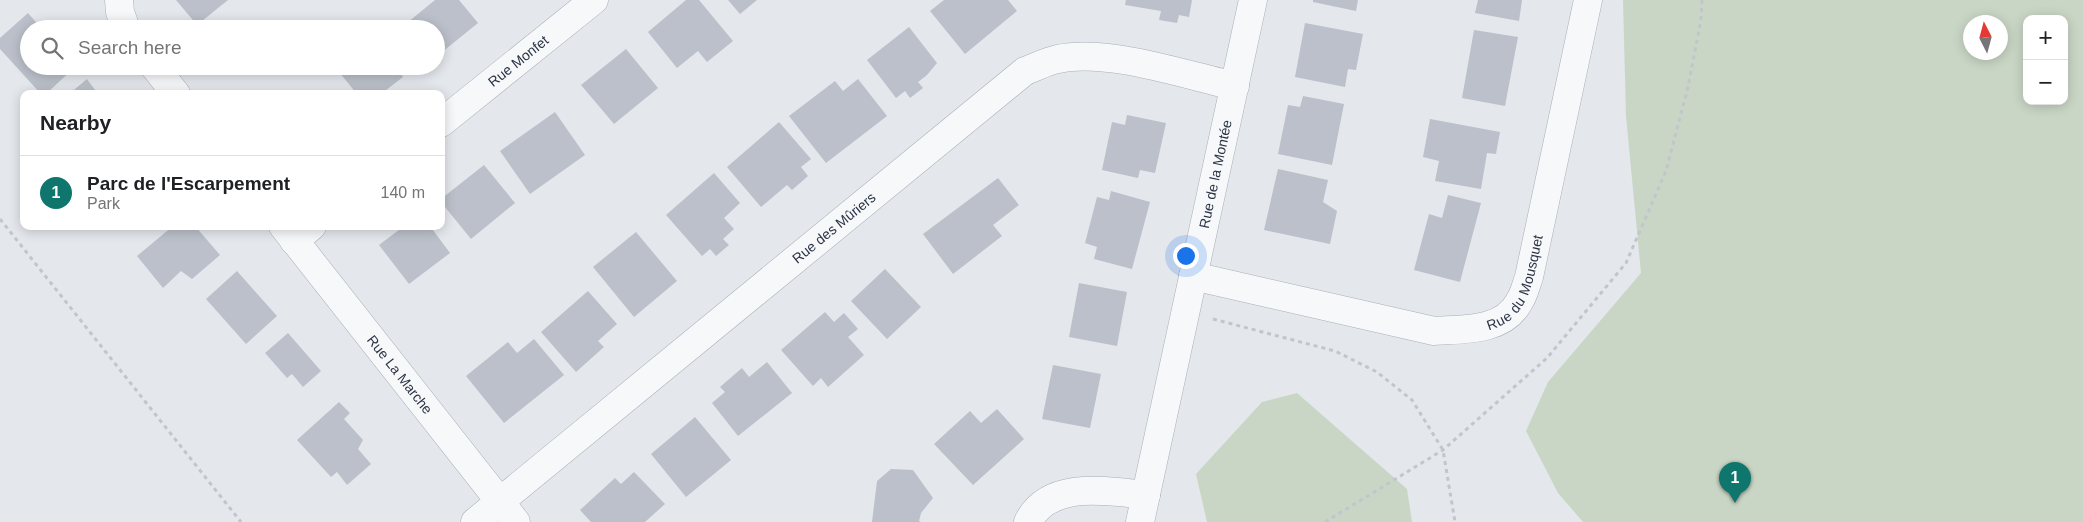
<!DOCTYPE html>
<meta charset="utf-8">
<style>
:root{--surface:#fff;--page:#f6f6f6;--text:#202124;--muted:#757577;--line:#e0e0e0;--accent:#0f766e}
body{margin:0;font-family:Helvetica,sans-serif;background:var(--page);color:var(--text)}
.controls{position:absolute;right:15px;top:15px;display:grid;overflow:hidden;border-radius:10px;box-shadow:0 2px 12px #0003}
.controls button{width:45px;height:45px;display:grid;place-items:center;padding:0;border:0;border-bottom:1px solid var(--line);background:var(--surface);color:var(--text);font:25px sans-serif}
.compass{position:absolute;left:1963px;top:15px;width:45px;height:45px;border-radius:50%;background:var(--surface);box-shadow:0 2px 12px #0003;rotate:354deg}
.you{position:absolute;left:1185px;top:255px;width:18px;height:18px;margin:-12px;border:4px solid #fff;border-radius:50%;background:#1a73e8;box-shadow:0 0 0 8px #1a73e833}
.badge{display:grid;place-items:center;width:32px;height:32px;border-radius:50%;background:var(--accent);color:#fff;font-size:16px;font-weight:700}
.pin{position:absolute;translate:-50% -41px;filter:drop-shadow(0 1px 2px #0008)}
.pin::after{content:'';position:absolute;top:26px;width:18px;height:15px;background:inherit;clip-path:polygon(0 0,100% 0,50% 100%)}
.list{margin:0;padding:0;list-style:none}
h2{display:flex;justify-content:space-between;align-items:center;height:65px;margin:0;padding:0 20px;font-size:21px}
h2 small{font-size:16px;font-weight:400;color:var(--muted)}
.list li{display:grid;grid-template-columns:32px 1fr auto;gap:15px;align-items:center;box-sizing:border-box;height:75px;padding:0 20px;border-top:1px solid var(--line)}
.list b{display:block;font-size:19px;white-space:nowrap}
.list p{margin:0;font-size:16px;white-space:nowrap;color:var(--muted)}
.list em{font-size:16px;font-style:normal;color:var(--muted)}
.icon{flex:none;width:28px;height:28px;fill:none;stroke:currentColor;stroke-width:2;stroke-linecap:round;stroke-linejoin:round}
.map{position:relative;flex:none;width:2083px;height:522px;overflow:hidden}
.search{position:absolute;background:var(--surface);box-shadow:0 2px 12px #0003;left:20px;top:20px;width:425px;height:55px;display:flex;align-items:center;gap:12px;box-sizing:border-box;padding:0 18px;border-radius:28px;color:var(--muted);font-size:19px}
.panel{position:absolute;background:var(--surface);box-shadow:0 2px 12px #0003;left:20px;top:90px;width:425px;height:140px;border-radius:10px}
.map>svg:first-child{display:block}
.green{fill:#c9d6c5;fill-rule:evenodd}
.building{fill:#bbc0ca}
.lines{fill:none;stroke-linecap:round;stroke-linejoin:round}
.street-casing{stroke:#a9aeb7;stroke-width:29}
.path{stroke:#c2c5cb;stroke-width:3;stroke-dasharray:4 4;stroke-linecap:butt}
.street{stroke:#f7f8fa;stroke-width:28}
.labels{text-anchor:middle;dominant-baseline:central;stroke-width:5;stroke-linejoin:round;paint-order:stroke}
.street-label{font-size:14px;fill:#2b3445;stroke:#f4f6f9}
</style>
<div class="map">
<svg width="2083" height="522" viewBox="0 0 2083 522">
<rect width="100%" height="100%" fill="#e4e7ec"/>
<path class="green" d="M1623 0H2083V522H1583L1558 493 1526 431 1548 382 1641 273 1626 116ZM2027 19H2064V101H2027ZM1970 22H2000V52H1970Z
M1297 393 1407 489 1412 522H1207L1196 474 1262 402Z"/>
<path class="building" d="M176 0H228L197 25Z
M435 0H459L478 23 436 57V29H404L402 27Z
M686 0H699L733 41 707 62 698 51 677 68 648 32Z
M728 0H757L740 14Z
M944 0H1008L1017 11 965 54 930 11Z
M1126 0H1192L1189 17 1179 15 1177 23 1159 20 1161 11 1125 5Z
M1313 0H1358L1356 11 1313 2Z
M1478 0H1522L1519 21 1475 13Z
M28 13 42 29H29V66H76L46 94H41L0 49V38Z
M1305 23 1363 34 1356 70 1348 69 1345 87 1295 77Z
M909 27 937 63 927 75 918 82 923 88 910 98 905 91 896 98 867 60Z
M1474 30 1518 37 1505 106 1462 98Z
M626 49 658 88 614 124 581 85Z
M347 66H395L403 77 381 94H357L339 72Z
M87 79 98 94H69Z
M858 79 887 116 826 163 789 116 835 81 843 91Z
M1303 96 1344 104 1332 165 1278 154 1288 105 1300 107Z
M555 112 585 155 530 194 500 151Z
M1127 115 1166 123 1155 173 1140 170 1138 178 1102 170 1112 122 1125 125Z
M1430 119 1500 132 1496 154 1487 153 1481 189 1435 181 1439 161 1423 157Z
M779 122 811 159 801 167 808 176 792 190 787 185 761 207 727 167Z
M484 165 515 203 471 239 441 202V199Z
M1278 169 1328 180 1323 202 1337 211 1330 244 1264 230Z
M714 173 740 203 724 218 734 229 723 239 729 245 716 256 710 249 702 256 666 215Z
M998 178 1019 205 993 225 1002 236 953 274 923 234Z
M1111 191 1150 202 1132 269 1094 259 1097 247 1085 243 1097 197 1109 200Z
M1448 195 1481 203 1460 282 1414 270 1429 214 1442 218Z
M173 226H195L220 255 192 279 181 271 163 288 137 256Z
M404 226H430L450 253 409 284 379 245Z
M636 232 677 281 634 317 593 267Z
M885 269 921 307 887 339 851 301Z
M237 271 277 316 246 344 206 299Z
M1079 283 1127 292 1117 346 1069 337Z
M588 291 617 324 598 341 604 347 576 372 541 332Z
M825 312 834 322 844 313 858 329 848 337 864 355 828 387 821 378 813 386 781 350Z
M288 333 321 371 303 387 292 374 287 378 265 353Z
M534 339 564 375 504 423 466 376 508 342 517 353Z
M767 362 792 393 738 436 712 403 725 392 720 387 742 368 749 377Z
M1053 365 1101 374 1090 428 1042 419Z
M339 402 350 413 344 419 363 440 358 449 371 464 347 485 337 472 331 477 297 440Z
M997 409 1024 439 973 485 934 444 970 411 981 423Z
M695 417 731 460 686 497 651 454Z
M891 469 913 470 933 498 921 513 919 521 921 522H872L877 481Z
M634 472 665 504 645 522H591L580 510 615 478 621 484Z"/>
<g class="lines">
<defs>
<g id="street">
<path d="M119 0 120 12 126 29"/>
<path d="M154 66 176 94"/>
<path id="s1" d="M441 123 594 0"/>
<path id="s2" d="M283 226 516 522"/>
<path d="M294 241 312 226"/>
<path id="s3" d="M1193 276 1434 331C1462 329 1503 332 1519 302 1524 295 1526 285 1529 277L1588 0"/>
<path id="s4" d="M475 522 1025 71C1036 67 1047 61 1058 59 1107 48 1185 75 1235 86"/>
<path d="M1028 522C1049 480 1107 491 1146 495"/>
<path id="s5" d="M1140 522 1253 0"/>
</g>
</defs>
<use href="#street" class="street-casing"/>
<path class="path" d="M0 219 241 522
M1213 319 1335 351 1377 372 1412 400 1443 450 1455 522
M1325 522 1443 450 1547 358 1626 263 1666 171 1688 87 1701 20 1702 0"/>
<use href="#street" class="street"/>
</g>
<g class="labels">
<g class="street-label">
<text stroke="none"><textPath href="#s1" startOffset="99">Rue Monfet</textPath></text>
<text stroke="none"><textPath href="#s5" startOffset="356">Rue de la Montée</textPath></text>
<text stroke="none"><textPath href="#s4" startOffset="464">Rue des Mûriers</textPath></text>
<text stroke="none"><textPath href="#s3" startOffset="356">Rue du Mousquet</textPath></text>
<text stroke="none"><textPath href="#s2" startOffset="189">Rue La Marche</textPath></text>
</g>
</g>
</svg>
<div class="controls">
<button>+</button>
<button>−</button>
</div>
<svg class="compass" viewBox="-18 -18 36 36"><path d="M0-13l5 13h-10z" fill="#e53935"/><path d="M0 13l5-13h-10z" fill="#757577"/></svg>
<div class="you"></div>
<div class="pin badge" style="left:1735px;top:503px">1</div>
<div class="search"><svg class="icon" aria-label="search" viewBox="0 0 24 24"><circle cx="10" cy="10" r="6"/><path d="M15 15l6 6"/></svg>Search here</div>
<section class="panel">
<h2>Nearby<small></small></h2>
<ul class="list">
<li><span class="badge">1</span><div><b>Parc de l'Escarpement</b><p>Park</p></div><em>140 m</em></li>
</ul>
</section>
</div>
